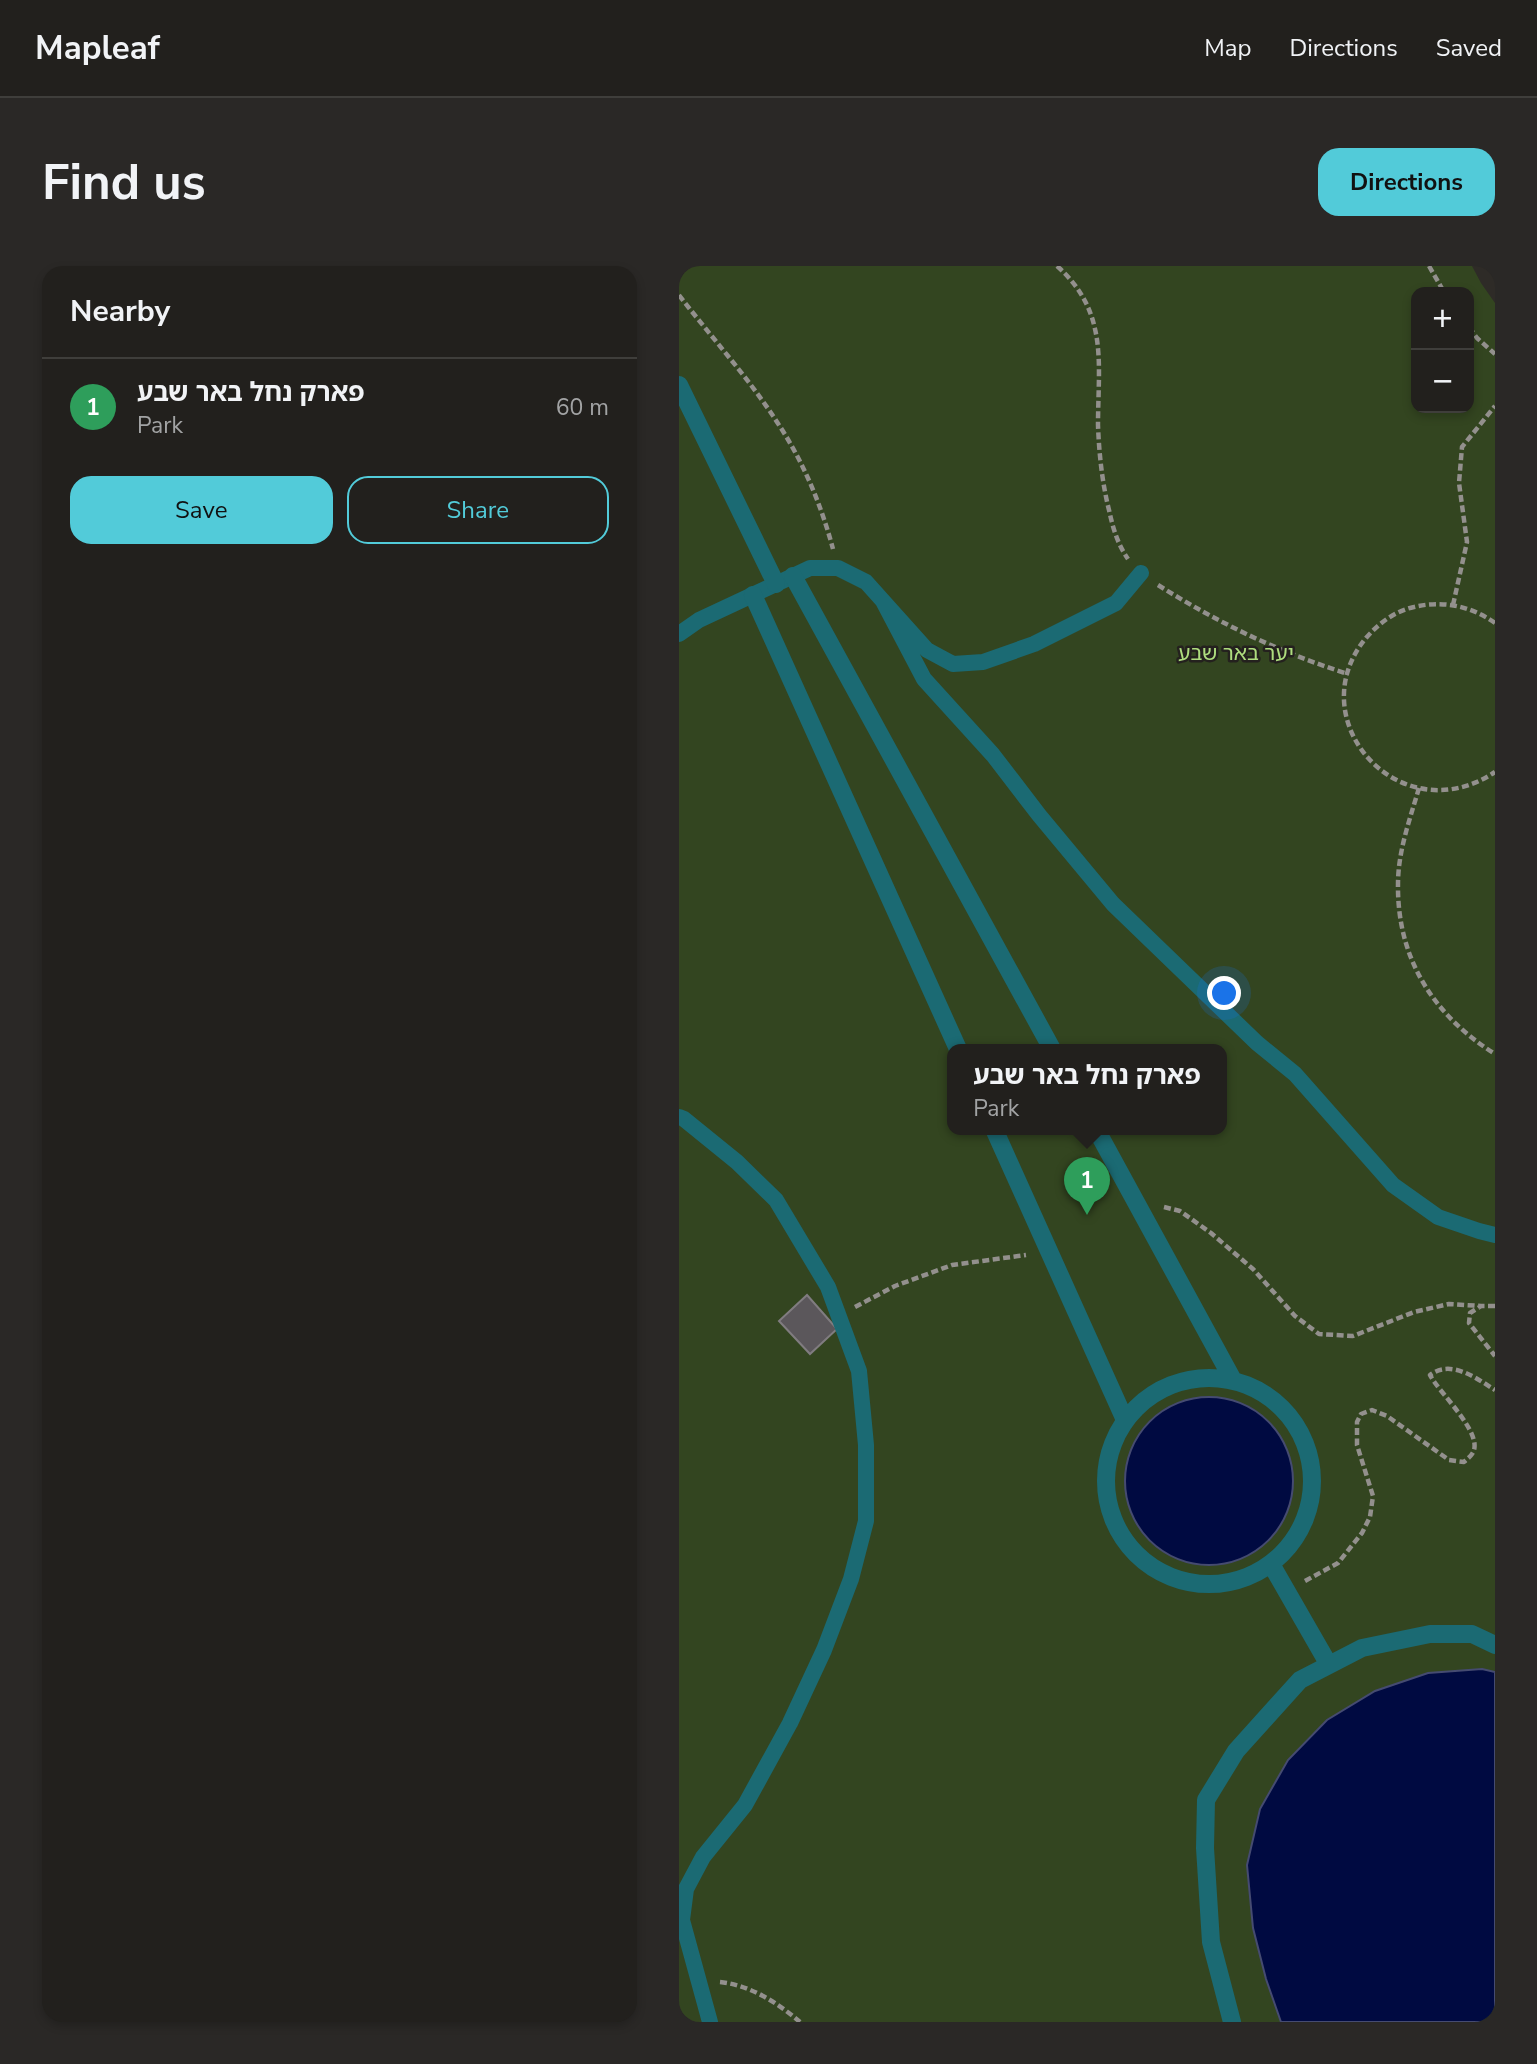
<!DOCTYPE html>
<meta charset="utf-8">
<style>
:root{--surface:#22201d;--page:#2a2826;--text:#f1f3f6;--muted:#a2a3a4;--line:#3f3e3b;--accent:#52cbd9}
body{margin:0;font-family:"Nunito Sans","Noto Sans Hebrew",sans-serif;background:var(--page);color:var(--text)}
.controls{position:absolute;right:21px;top:21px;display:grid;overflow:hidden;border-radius:14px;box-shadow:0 4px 10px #0003}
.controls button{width:63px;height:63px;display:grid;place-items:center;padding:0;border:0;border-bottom:2px solid var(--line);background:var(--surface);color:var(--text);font:35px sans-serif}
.you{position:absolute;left:546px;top:728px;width:24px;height:24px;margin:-18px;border:5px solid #fff;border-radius:50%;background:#1a73e8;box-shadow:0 0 0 10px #1a73e833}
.badge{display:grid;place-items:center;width:46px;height:46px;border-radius:50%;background:var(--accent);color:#fff;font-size:23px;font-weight:700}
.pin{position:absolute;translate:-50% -58px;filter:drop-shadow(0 2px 4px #0008)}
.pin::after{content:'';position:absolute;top:37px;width:24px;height:21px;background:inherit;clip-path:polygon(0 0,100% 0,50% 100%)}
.popup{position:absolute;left:268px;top:778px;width:280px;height:91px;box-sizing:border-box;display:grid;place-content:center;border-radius:14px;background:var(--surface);filter:drop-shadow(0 2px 5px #0005);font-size:23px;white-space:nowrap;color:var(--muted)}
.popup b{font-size:26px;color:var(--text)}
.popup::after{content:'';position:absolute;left:50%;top:100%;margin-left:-14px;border:14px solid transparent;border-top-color:var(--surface)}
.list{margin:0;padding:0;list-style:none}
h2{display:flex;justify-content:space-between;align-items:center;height:91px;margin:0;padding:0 28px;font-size:30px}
h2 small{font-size:23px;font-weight:400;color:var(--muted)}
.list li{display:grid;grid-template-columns:46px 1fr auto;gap:21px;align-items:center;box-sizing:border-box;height:98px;padding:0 28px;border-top:2px solid var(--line)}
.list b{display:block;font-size:26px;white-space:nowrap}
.list p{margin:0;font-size:23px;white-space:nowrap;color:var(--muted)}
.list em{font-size:23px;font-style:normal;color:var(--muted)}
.actions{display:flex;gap:14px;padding:21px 28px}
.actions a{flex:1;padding:16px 0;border:2px solid var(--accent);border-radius:21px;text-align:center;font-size:24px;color:var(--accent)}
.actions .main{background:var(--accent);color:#111}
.map{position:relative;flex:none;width:816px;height:1756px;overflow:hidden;border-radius:21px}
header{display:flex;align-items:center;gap:42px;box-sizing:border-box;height:98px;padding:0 35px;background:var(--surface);border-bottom:2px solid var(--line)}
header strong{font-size:33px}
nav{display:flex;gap:38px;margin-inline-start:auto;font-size:24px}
.intro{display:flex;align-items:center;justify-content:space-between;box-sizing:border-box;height:168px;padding:0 42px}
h1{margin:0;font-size:49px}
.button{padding:18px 32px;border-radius:21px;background:var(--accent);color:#111;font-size:24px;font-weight:700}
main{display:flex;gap:42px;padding:0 42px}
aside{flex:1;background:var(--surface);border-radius:21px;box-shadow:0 4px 10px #0003}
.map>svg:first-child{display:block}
.green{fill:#334520;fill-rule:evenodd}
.water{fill:#000a41;stroke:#454b71;stroke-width:2}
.building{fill:#5b575b;stroke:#807c80;stroke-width:2}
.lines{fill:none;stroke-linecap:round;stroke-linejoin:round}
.path{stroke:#93908d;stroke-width:4.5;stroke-dasharray:7 3.5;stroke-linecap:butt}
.lane{stroke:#1b6a73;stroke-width:16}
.street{stroke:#1b6a73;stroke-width:18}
.labels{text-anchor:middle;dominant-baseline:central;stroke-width:5;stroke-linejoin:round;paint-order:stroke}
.park-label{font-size:21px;fill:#aedd7e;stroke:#24211e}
</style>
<header>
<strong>Mapleaf</strong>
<nav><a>Map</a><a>Directions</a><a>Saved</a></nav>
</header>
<div class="intro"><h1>Find us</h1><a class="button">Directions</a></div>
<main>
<aside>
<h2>Nearby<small></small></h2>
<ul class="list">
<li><span class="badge" style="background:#2e9e5b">1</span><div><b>פארק נחל באר שבע</b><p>Park</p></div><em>60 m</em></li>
</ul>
<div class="actions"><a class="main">Save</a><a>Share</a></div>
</aside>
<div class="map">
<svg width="816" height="1756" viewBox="0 0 816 1756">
<rect width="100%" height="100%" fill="#2e2b27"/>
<path class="green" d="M0 0H793L802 17 816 37V1756H0ZM737 26H790V142H737ZM273 783H543V863H273Z"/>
<path class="water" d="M446 1215a84 84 0 1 1 168 0a84 84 0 1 1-168 0Z
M803 1403 816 1406V1756H602L587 1713 574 1662 568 1599 581 1543 609 1494 648 1454 696 1425 749 1407Z"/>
<path class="building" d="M128 1029 158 1063 131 1088 100 1055Z"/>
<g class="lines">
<path class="path" d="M378 0C430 46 419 98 419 159 420 187 423 216 430 244 434 262 438 277 449 293
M750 0 765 26
M0 29C32 71 69 111 98 156 124 195 142 238 154 283
M790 61 798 72 816 88
M479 319C541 358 600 386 669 408
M774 339 788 276 780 217 783 181 816 140
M816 357C792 340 764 334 735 341 716 345 700 357 687 372 619 454 721 569 816 506
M740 522C731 553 719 585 719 618 718 692 754 749 816 788
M485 941 501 945 532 967 574 1003 616 1050 640 1068 674 1070 735 1046 770 1038 802 1040
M816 1040H802L791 1047 790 1057 816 1090
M176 1041 216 1020 273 999 347 989
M626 1315 659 1297 683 1267 691 1251 694 1230 678 1179V1156L682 1148 693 1144 708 1150 770 1194 785 1196C788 1193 791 1191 793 1188 807 1169 760 1127 751 1109 772 1093 797 1112 816 1124
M41 1716C71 1719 99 1737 121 1756"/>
<path class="lane" d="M204 335 245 413 314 489 360 549 434 638 578 777 616 808 714 919 759 951 800 965 816 969
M0 368 20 354 131 302H159L187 316 248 384 274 398 304 396 355 378 437 337 462 307
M0 851 5 853 58 896 97 934 149 1021 180 1105 187 1179V1255L172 1313 145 1384 111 1457 66 1539 24 1591 7 1623 3 1654 31 1756"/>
<path class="street" d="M0 119 97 318
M114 310 373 783
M74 329 279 783
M315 863 446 1154
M417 863 554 1114
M427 1215a103 103 0 1 1 206 0a103 103 0 1 1-206 0Z
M592 1298 650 1399
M553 1756 532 1676 526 1582 527 1534 557 1485 621 1414 683 1382 751 1368H793L816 1379"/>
</g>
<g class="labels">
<g class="park-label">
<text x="557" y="387">יער באר שבע</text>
</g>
</g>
</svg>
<div class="controls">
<button>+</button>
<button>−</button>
</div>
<div class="you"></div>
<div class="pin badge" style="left:408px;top:949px;background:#2e9e5b">1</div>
<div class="popup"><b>פארק נחל באר שבע</b>Park</div>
</div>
</main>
